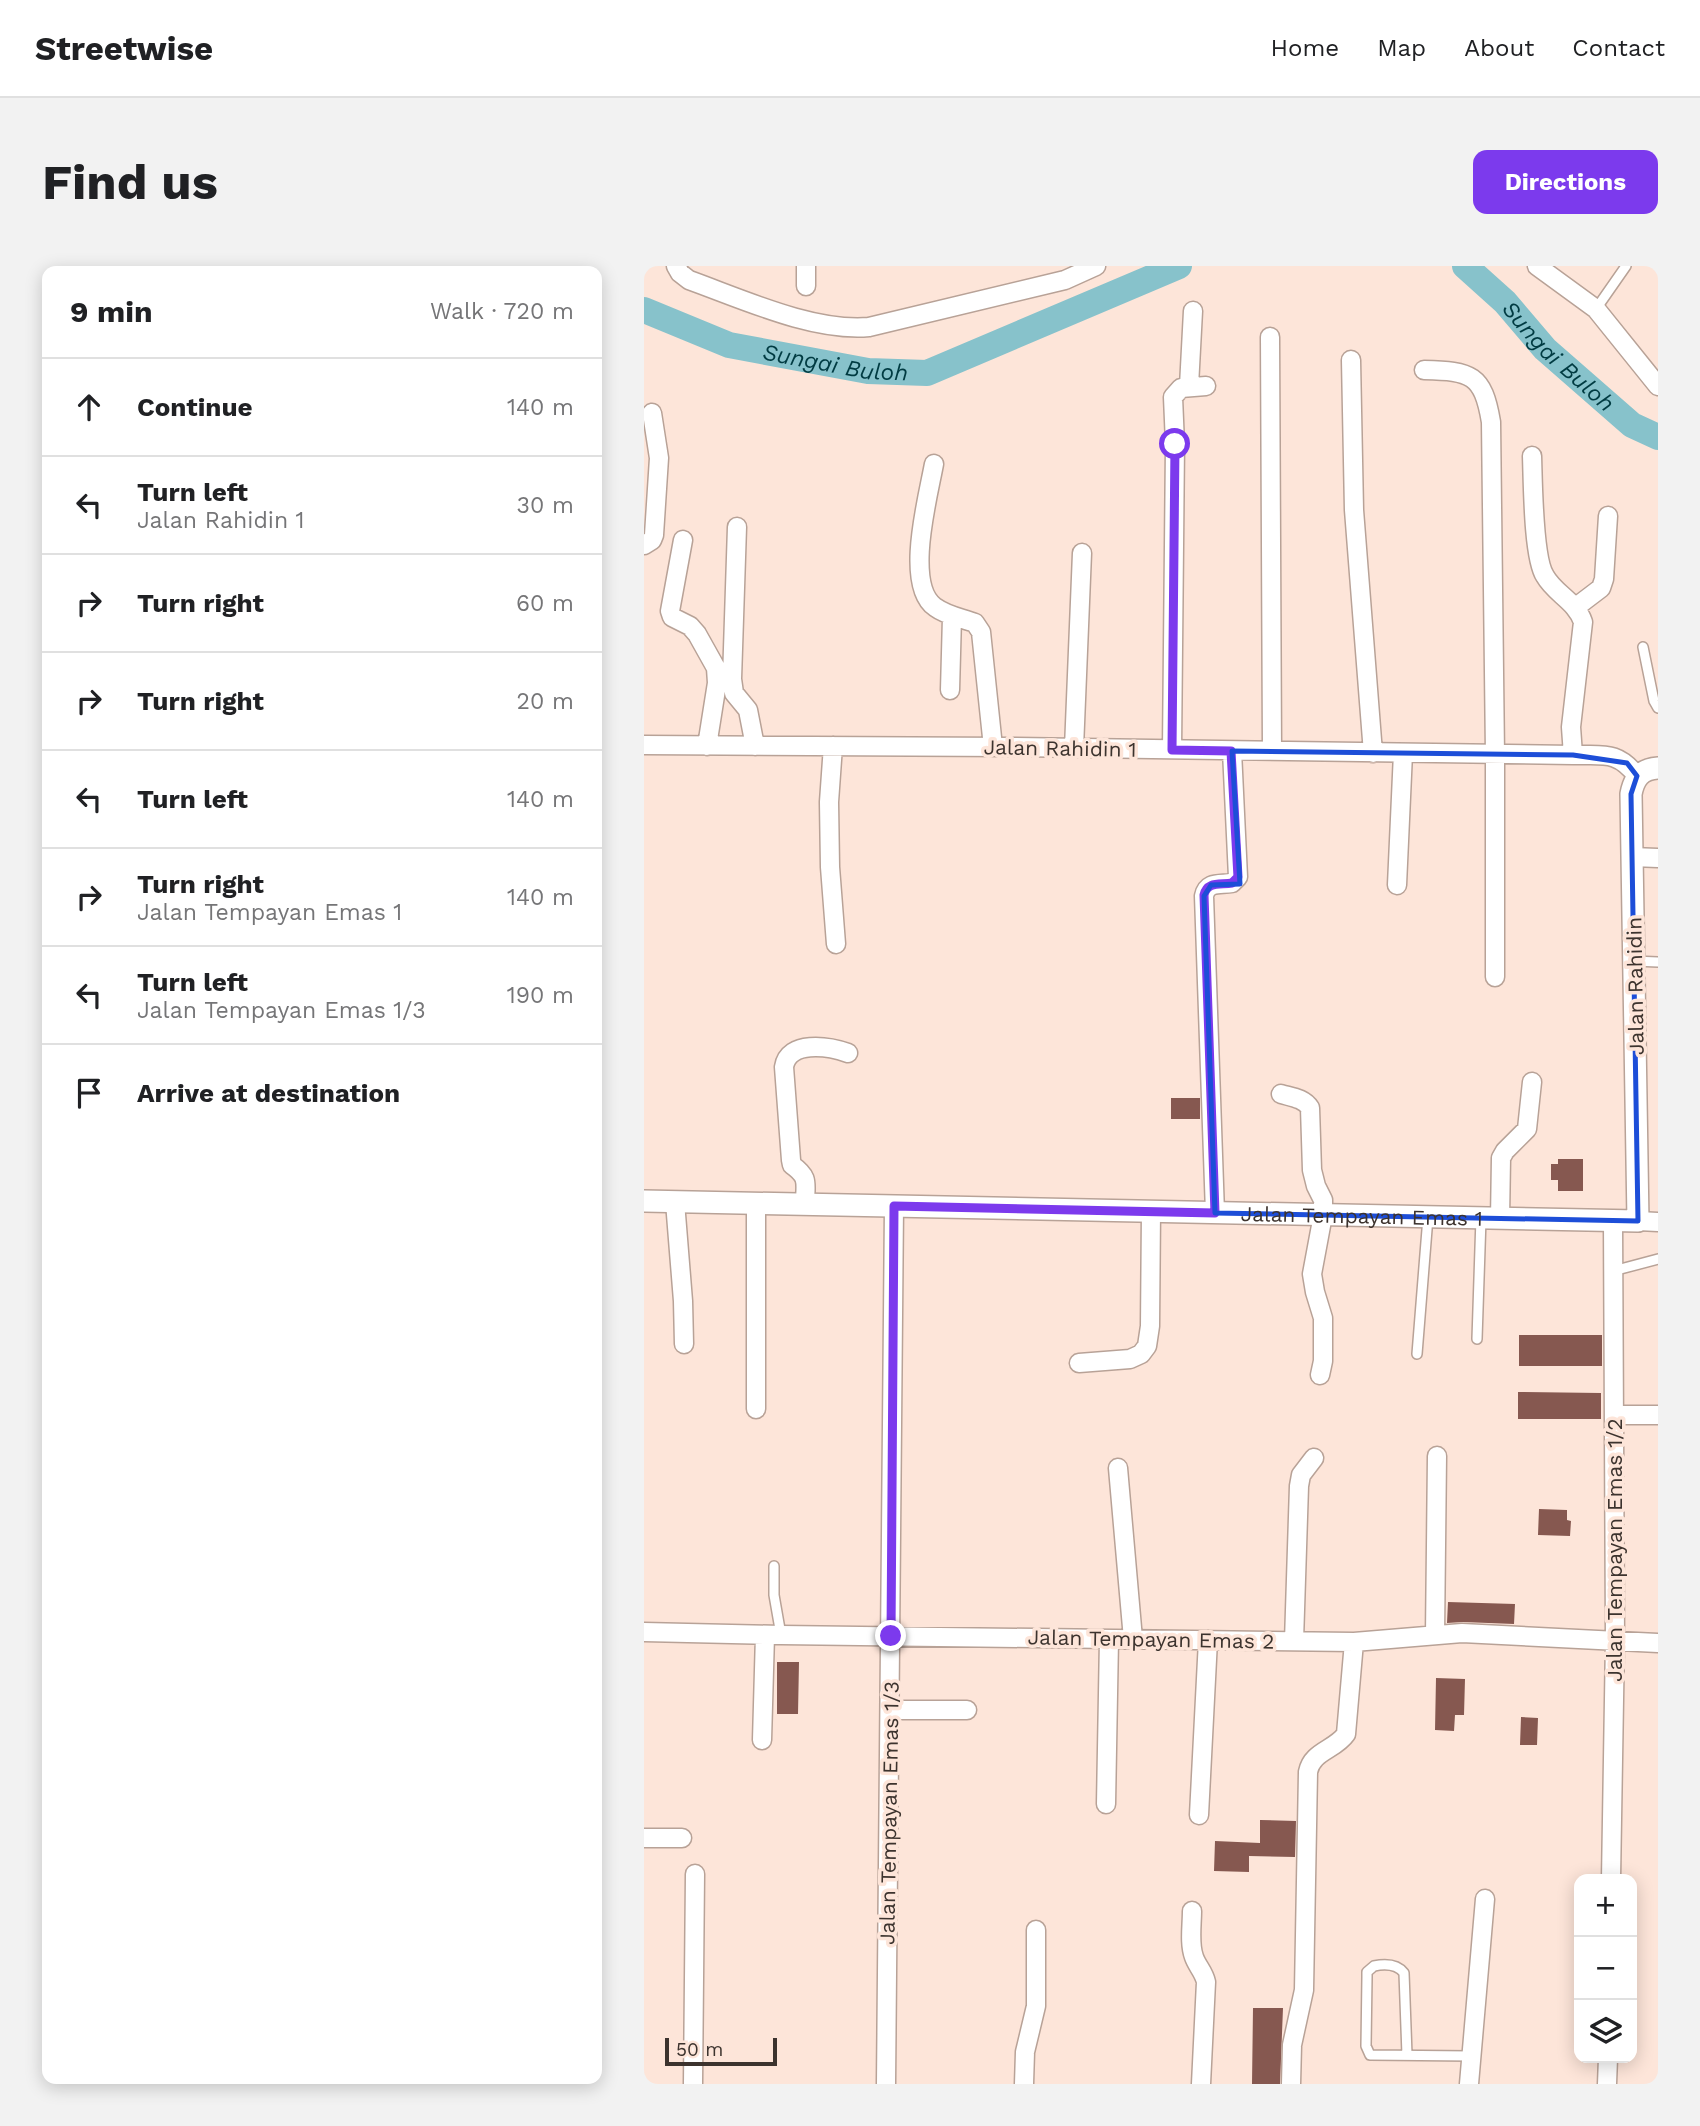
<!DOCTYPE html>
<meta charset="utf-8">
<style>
:root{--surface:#fff;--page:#f2f2f2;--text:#202124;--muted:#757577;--line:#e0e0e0;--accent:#7c3aed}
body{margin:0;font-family:"Work Sans",sans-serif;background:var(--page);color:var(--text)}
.controls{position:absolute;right:21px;bottom:21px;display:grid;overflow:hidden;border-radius:14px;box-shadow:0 4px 18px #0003}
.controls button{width:63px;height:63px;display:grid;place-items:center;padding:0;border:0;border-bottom:2px solid var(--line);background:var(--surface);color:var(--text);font:35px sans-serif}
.scale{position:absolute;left:21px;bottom:18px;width:112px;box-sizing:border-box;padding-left:7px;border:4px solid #3c332e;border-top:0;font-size:19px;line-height:24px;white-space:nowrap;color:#3c332e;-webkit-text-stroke:5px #fde5d9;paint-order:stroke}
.stop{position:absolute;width:21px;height:21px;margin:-16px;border:5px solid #7c3aed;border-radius:50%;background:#fff}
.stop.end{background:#7c3aed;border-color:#fff;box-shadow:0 2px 7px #0008}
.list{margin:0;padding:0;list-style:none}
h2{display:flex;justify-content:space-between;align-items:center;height:91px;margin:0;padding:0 28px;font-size:30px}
h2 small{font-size:23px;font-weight:400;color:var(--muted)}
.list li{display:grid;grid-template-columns:46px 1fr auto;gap:21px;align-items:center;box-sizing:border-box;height:98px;padding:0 28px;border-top:2px solid var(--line)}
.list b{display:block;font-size:26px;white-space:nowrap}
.list p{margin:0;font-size:23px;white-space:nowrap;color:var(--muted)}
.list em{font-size:23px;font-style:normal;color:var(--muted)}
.icon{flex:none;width:38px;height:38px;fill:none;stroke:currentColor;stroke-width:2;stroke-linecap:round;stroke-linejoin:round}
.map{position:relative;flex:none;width:1014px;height:1818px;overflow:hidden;border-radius:14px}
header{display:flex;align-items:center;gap:42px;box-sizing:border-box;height:98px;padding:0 35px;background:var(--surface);border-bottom:2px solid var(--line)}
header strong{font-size:33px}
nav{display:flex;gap:38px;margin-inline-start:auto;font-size:24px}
.intro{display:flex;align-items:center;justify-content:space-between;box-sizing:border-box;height:168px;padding:0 42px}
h1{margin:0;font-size:49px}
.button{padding:18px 32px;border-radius:14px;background:var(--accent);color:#fff;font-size:24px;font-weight:700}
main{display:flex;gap:42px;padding:0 42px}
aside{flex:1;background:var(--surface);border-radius:14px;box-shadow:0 4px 18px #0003}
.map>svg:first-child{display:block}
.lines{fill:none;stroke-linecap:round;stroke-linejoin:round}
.river{stroke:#87c2cb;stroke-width:26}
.building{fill:#865850}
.service-casing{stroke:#b8a297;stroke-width:12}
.minor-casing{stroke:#b8a297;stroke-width:21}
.tertiary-casing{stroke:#b8a297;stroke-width:24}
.service{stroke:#fff;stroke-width:9}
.minor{stroke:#fff;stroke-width:18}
.tertiary{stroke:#fff;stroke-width:21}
.route{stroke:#7c3aed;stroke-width:9}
.marked{fill:none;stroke:#1d4ed8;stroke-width:5;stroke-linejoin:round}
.labels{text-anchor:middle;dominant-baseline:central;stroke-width:7;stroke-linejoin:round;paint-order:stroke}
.street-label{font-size:21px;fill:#3c332e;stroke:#fde5d9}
.water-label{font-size:23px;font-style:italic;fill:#003b42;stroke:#fde5d9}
</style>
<header>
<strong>Streetwise</strong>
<nav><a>Home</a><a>Map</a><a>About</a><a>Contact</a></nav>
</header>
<div class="intro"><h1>Find us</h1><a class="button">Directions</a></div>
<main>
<aside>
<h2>9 min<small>Walk · 720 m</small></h2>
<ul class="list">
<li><svg class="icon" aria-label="ahead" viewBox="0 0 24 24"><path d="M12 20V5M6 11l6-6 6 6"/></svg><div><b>Continue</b></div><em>140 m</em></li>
<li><svg class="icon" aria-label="left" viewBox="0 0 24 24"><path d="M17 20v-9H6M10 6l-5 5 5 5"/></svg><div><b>Turn left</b><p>Jalan Rahidin 1</p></div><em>30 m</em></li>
<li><svg class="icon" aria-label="right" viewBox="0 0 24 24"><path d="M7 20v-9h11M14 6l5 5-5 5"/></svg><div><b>Turn right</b></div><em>60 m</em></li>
<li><svg class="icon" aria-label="right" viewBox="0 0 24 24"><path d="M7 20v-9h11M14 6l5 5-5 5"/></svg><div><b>Turn right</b></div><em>20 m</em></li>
<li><svg class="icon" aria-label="left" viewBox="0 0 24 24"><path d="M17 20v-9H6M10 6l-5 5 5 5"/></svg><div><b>Turn left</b></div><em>140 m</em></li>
<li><svg class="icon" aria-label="right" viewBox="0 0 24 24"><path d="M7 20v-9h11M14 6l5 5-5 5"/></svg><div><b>Turn right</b><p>Jalan Tempayan Emas 1</p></div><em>140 m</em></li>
<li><svg class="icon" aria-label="left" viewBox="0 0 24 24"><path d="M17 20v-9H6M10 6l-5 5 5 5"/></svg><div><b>Turn left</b><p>Jalan Tempayan Emas 1/3</p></div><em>190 m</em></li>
<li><svg class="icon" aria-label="arrive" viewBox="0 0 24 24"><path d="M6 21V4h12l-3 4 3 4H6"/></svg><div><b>Arrive at destination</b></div></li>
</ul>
</aside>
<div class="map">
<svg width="1014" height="1818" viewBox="0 0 1014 1818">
<rect width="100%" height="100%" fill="#fde5d9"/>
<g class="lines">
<g class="river">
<path id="s1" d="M821 0 861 36 901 83 988 159 1014 171"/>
<path id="s2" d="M0 44 85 79 224 105 283 107 535 0"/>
</g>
</g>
<path class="building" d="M527 832H556V853H527Z
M914 893H939V925H914V914H907V898H914Z
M875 1069H958V1100H875Z
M874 1126 957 1127V1153H874Z
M895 1243 923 1244V1254L927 1255 926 1270 894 1269Z
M804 1336 871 1338 870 1358 819 1356 803 1357Z
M133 1396H155L154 1448H133Z
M792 1412 821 1413 820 1449H811L810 1465 791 1464Z
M877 1451 894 1452 893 1479H876Z
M616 1554 652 1555 651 1591 605 1590V1606L570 1605 571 1575 616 1577Z
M609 1742H639L636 1818H608Z"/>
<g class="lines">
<defs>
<path id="service" d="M952 43 982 0
M999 381 1010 435 1014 442
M990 695 1014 696
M969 1005 1014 993
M833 1073 837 952
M773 1088 784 951
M130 1300V1329L137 1369
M763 1789 760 1707C753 1698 740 1698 730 1700L723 1706V1711L722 1780 726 1789 826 1790"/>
<path id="minor" d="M32 0 36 7 45 14C98 33 169 66 225 61L421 14 452 0
M893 0 952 43 1014 120
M162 20V0
M626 71 628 484
M707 94 710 244 729 487
M780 104C827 105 839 108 847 156L851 489V711
M545 120 549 45
M888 190C889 216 889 292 901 310 911 328 932 335 939 356L927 461 929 489
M290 198C284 231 260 319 291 341 303 350 318 352 331 357L337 366 349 481
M93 261 88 413 90 427 104 444 111 480
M39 274 26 345 28 351 46 360 53 368 72 402 73 417 63 480
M0 279 8 274 10 269 15 192 8 147
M932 341 957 322 960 313 964 250
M306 424 308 351
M0 479 367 481 929 489C959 490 973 484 993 510
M189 480 185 536 186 601 192 678
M430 482 438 287
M528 483 531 178 529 131 537 122 562 120
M988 591 1014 592
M753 619 759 487
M637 828C647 831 660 832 666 842L668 904 672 920 679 934V949L668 1008 671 1026 679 1052V1095L676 1109
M31 936 39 1035 40 1078
M161 938C161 917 166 912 148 899L147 894 140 801C144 774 184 780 204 787
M571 947 560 630C563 615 576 619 588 617L594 611 588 485
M856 953 857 892 861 885 883 863 888 816
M994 955 1014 956
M435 1097 486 1093 497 1088 503 1080 506 1060 507 945
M112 1143V937
M970 1149H1014
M474 1202 489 1373
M0 1366 137 1369 710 1376 818 1367 1014 1377
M791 1369 793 1190
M650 1375 655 1220 657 1209 670 1192
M246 1444H323
M118 1474 121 1369
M462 1538 465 1373
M555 1549 564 1374
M0 1572H38
M967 1613 971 1374 969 955
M548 1645C548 1659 545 1678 550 1691 553 1700 560 1706 562 1716L557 1818
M49 1818 51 1608
M242 1818 250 940
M380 1818 381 1786 392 1740V1664
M647 1818 648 1779 660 1724 664 1506C668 1485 691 1484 702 1468L710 1376
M825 1818 841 1633
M963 1818 964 1792"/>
<g id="tertiary">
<path id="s3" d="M0 935 994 955 987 528C990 512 997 503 1014 502"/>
</g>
</defs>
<use href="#service" class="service-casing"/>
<use href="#minor" class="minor-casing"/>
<use href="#tertiary" class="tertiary-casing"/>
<use href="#service" class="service"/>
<use href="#minor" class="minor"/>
<use href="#tertiary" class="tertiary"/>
</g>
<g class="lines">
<path class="route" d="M247 1370 250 940 571 947 560 629C563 615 576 619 588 617L594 611 587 485 528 484 531 178"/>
</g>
<path class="marked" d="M588 485 929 489 983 497 993 510 987 528 994 955 571 947 560 630 567 619 596 618Z"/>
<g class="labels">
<g class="street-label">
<text transform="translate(416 482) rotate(1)">Jalan Rahidin 1</text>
<text transform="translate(991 720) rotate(-91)">Jalan Rahidin</text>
<text stroke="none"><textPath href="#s3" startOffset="718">Jalan Tempayan Emas 1</textPath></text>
<text transform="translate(970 1284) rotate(-90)">Jalan Tempayan Emas 1/2</text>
<text transform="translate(507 1373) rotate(1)">Jalan Tempayan Emas 2</text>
<text transform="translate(245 1547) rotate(-89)">Jalan Tempayan Emas 1/3</text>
</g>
<g class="water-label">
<text stroke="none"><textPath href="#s1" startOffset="130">Sungai Buloh</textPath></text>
<text stroke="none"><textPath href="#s2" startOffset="200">Sungai Buloh</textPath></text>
</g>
</g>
</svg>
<div class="controls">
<button>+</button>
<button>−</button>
<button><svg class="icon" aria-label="layers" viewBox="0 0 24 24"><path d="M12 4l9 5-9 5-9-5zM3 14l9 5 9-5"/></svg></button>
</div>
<div class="scale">50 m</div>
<div class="stop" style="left:531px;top:178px"></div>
<div class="stop end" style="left:247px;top:1370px"></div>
</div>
</main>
